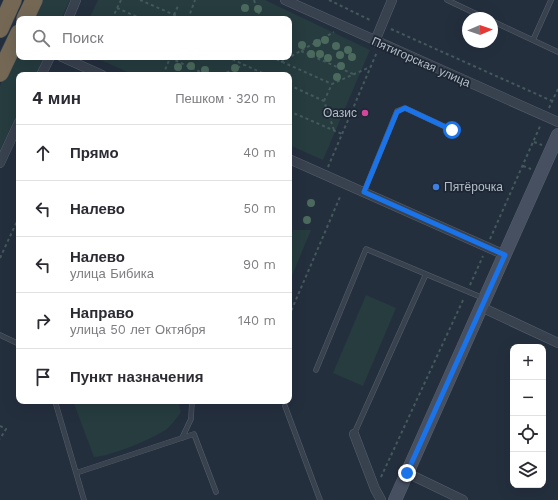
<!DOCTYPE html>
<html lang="ru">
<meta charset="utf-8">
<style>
:root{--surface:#fff;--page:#f7f7f7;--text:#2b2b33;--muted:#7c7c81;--line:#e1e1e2}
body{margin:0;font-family:"Work Sans",sans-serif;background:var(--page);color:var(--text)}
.controls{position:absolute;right:12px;bottom:12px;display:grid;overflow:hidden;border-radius:8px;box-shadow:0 4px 16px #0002}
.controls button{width:36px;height:36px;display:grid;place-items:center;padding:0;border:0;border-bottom:1px solid var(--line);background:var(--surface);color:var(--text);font:20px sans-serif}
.compass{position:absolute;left:462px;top:12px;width:36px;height:36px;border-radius:50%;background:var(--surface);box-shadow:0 4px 16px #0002;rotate:88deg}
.stop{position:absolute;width:12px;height:12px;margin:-9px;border:3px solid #1a73e8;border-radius:50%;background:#fff}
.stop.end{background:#1a73e8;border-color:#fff;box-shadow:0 1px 4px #0008}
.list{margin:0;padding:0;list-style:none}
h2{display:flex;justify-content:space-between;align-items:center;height:52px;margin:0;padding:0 16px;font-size:17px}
h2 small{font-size:13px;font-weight:400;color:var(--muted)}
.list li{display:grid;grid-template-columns:26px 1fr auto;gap:12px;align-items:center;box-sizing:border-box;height:56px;padding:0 16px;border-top:1px solid var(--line)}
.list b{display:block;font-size:15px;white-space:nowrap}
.list p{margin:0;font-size:13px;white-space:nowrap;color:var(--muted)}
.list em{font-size:13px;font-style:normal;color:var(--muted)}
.icon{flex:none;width:22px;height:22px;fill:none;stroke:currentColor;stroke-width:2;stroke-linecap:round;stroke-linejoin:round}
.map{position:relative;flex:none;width:558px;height:500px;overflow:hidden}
.search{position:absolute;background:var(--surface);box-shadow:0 4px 16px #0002;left:16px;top:16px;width:276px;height:44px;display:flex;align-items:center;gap:10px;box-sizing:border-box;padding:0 14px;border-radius:8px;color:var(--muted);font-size:15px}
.panel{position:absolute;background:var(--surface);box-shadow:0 4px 16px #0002;left:16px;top:72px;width:276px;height:332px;border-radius:8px}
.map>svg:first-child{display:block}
.green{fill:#263c3f}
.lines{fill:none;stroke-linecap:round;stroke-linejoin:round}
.lane-casing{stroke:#565f6c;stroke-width:5.5}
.street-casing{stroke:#565f6c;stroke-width:10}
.secondary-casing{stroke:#565f6c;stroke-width:14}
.highway-casing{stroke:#434c59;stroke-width:18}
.path{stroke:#44595c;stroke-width:2;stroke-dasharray:3 3;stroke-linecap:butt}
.lane{stroke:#38414e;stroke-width:4.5}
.street{stroke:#38414e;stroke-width:9}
.secondary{stroke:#465061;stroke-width:13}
.highway{stroke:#746855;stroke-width:17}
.tree{fill:#4b6a5d}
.route{stroke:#1a73e8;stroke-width:5}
.hotel-dot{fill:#d1479c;stroke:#1d2633;stroke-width:1.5}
.shop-dot{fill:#3f7fe0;stroke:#1d2633;stroke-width:1.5}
.labels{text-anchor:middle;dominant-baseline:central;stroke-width:3.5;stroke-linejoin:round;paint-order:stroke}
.street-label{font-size:12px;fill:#b4bcc9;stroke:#1d2633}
.poi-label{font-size:12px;fill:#b4bcc9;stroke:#1d2633;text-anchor:end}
</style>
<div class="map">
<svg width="558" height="500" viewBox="0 0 558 500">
<rect width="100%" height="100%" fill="#242f3e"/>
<path class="green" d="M41 0H70L61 19H32Z
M98 0H265L370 50 323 160 289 145V75H134L94 57H289V19H89Z
M19 46V57H44L36 75H19V110L0 150V86Z
M293 230H311L289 283V238Z
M366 295 396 308 363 386 333 373Z
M73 401H178L181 412C177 418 172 424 167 429 152 439 112 456 94 457Z"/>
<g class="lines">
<defs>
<path id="lane" d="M447 0 485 18
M492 21 558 52
M533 40 551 0
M364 192 397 111 405 108 452 130
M0 335 19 344
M316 370 366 249 483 298
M55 401 84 500
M285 406 320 500
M354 434 426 274
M182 438 191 419 192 401
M76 473 194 434 216 492"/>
<path id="street" d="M285 0 558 122
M68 19 76 0
M375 41 392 0
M62 57 102 75
M41 75 50 57
M289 159 505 255
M0 163 19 122
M481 307 558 343
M354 434 375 489 381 500
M407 473 463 500"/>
<path id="secondary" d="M395 500 558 135"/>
<path id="highway" d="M25 19 34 0
M0 29 13 0
M0 73 19 33"/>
</defs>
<use href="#lane" class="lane-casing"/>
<use href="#street" class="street-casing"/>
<use href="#secondary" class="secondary-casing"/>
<use href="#highway" class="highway-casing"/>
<path class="path" d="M140 0 184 19
M254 0 261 19
M329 0 372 21
M117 8 142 19
M174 15 178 6
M112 19 121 0
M188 19 195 0
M391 29 552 101
M301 51 353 74
M227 57 267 75
M271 57 332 84 370 67
M170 58 207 75
M281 62 334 32
M163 75 170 58
M221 75 244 65
M289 85 324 101 334 130
M324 101 332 84
M549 108 558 89
M289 111 342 134
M289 117 296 114
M534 142 542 145
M523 166 531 169
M328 167 377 52
M490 239 541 124
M0 258 19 217
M470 285 483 256
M289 316 340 197
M0 426 6 429 0 439
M381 477 464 298"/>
<use href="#lane" class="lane"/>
<use href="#street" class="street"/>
<use href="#secondary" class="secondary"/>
<use href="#highway" class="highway"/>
</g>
<g class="tree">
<circle cx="245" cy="8" r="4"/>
<circle cx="258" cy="9" r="4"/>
<circle cx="325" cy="40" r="4"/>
<circle cx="317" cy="43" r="4"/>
<circle cx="302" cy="45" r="4"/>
<circle cx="336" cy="46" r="4"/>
<circle cx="348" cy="50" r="4"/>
<circle cx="311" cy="54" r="4"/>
<circle cx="320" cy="54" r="4"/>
<circle cx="340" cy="55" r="4"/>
<circle cx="352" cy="57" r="4"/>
<circle cx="328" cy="58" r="4"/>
<circle cx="191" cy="66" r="4"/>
<circle cx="341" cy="66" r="4"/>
<circle cx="178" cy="67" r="4"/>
<circle cx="235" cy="68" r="4"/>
<circle cx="205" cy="70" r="4"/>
<circle cx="337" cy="77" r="4"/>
<circle cx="311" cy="203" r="4"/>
<circle cx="307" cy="220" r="4"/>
</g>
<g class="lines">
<path class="route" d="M407 473 505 255 364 192 397 112 405 108 452 130"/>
</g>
<circle class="hotel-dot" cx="365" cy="113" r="4"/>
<circle class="shop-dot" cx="436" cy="187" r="4"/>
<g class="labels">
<g class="street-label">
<text transform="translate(421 62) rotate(24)">Пятигорская улица</text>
</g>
<g class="poi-label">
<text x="357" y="113">Оазис</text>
<text x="444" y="187" text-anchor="start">Пятёрочка</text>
</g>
</g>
</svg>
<div class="controls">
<button>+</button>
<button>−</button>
<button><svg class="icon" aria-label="locate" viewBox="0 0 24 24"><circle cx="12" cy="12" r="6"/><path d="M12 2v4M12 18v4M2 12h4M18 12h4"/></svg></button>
<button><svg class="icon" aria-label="layers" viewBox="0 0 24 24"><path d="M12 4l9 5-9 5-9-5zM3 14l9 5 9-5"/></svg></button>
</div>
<svg class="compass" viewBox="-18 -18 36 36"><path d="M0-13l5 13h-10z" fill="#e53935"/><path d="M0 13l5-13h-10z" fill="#7c7c81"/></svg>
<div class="stop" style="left:452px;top:130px"></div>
<div class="stop end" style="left:407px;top:473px"></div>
<div class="search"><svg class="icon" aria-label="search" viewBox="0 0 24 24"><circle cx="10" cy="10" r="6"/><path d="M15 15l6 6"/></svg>Поиск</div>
<section class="panel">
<h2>4 мин<small>Пешком · 320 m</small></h2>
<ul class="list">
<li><svg class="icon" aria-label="ahead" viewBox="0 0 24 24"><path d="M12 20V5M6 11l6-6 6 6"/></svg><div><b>Прямо</b></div><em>40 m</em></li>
<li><svg class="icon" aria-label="left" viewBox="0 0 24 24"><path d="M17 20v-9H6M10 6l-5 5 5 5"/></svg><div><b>Налево</b></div><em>50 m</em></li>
<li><svg class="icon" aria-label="left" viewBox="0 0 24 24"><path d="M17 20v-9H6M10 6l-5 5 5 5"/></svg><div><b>Налево</b><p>улица Бибика</p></div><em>90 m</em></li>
<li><svg class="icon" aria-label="right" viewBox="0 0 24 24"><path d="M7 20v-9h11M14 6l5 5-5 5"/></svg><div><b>Направо</b><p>улица 50 лет Октября</p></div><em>140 m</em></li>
<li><svg class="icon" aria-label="arrive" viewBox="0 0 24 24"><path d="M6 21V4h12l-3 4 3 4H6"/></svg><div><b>Пункт назначения</b></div></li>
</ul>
</section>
</div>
